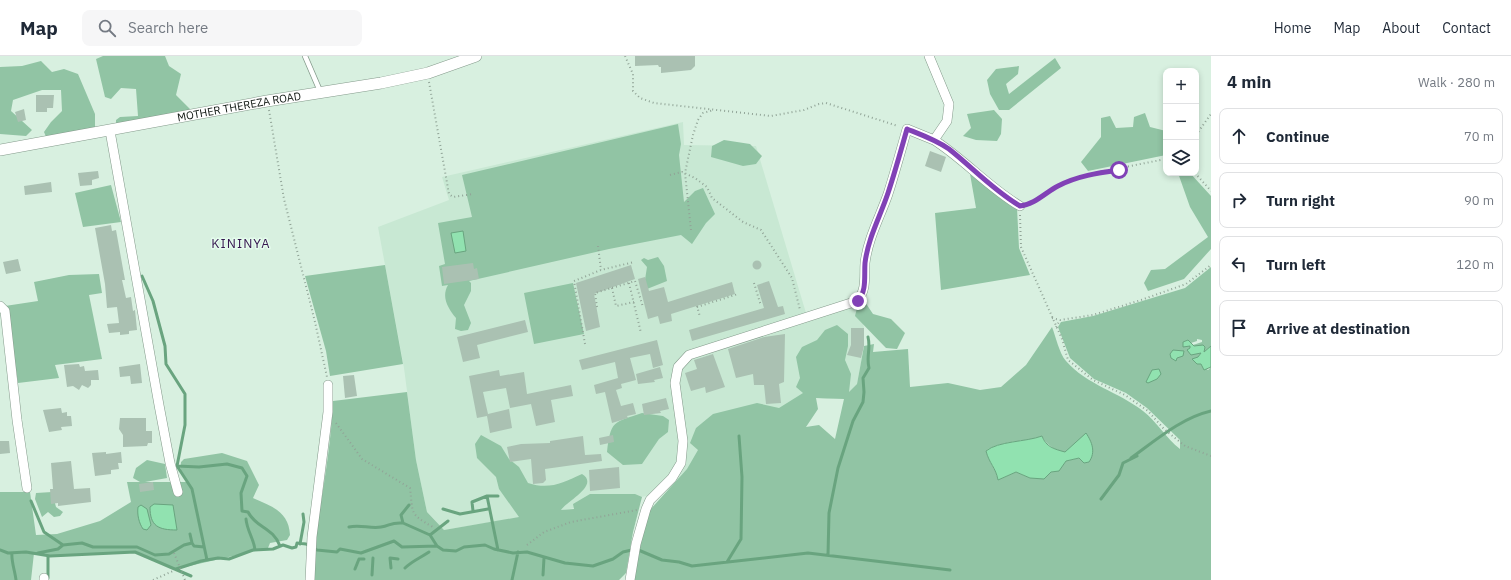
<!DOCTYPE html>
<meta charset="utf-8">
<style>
:root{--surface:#fff;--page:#f6f6f7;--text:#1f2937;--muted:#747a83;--line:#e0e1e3}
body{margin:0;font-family:"IBM Plex Sans",sans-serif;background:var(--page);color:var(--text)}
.controls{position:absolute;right:12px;top:12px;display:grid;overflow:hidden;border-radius:8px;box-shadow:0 2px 6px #0003}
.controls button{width:36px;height:36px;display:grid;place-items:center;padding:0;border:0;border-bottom:1px solid var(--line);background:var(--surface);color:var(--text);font:20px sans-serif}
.stop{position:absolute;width:12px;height:12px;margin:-9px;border:3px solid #8141b6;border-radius:50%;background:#fff}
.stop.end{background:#8141b6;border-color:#fff;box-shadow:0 1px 4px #0008}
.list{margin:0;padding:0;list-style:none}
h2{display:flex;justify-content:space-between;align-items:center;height:52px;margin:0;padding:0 16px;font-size:17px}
h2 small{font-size:13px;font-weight:400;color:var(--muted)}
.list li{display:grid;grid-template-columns:26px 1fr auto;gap:12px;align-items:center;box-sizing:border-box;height:56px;margin:0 8px 8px;padding:0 8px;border:1px solid var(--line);border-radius:8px}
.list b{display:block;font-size:15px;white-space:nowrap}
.list em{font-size:13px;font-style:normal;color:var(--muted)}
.icon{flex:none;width:22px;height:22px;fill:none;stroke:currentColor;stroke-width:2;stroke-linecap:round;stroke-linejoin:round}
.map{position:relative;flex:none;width:1211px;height:524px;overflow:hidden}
header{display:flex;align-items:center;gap:24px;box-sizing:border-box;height:56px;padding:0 20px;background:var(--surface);border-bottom:1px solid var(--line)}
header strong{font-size:19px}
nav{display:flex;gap:22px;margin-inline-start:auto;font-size:14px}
.search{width:280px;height:36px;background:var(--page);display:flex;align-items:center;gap:10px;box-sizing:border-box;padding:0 14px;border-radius:8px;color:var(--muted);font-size:15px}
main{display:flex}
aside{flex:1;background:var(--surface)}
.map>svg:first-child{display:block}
.built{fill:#c8e8d3}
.green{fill:#91c4a4;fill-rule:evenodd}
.water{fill:#91e2b0;stroke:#69a47f}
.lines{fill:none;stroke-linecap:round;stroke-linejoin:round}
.stream{stroke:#69a47f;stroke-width:3}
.building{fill:#aac1b2}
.service-casing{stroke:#849a8b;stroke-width:6}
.minor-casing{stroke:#849a8b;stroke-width:10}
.tertiary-casing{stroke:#849a8b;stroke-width:12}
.path{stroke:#91a497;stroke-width:2;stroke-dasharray:1 3;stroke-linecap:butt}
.service{stroke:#fff;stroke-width:4.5}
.minor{stroke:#fff;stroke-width:9}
.tertiary{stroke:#fff;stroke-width:11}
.route{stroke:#8141b6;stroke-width:5}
.labels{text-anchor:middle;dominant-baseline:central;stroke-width:3;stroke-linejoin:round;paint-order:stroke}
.street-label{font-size:11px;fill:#0b130e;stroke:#e5fded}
.quarter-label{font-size:13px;letter-spacing:1px;fill:#361850;stroke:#e5fded}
</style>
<header>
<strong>Map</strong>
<div class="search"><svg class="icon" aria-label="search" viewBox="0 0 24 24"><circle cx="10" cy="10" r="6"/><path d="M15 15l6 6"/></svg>Search here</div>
<nav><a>Home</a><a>Map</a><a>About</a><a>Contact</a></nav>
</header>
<main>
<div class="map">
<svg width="1211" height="524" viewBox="0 0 1211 524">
<rect width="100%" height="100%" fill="#d8f0e0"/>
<path class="built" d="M683 66 684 89 756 90 806 257 849 245 860 251 864 272V290L857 328 844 342 827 343 816 342 670 433 647 440 444 474 427 456 416 404 404 312 378 171 449 144 442 121Z"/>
<path class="green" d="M103 0H165L169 10 181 18 176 39 191 54 116 70V64L120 61 138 60 136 33 121 32 111 43 105 41 96 3Z
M1055 2 1061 12 1009 54H999L990 38 987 24 996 13 1019 10 1018 18 1006 28 1009 38Z
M41 5 52 16 64 13 78 18 95 58V71L77 83H47L44 76 51 66 62 55 61 34H42L13 44 11 55 32 74 26 80 0 78V11L22 10Z
M994 54 1002 63 1001 78 997 85 976 84 963 80 971 72 967 58Z
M1145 57 1150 71 1166 75V99L1088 115 1081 106 1101 81V62L1110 60 1116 72 1133 71 1134 61Z
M678 68 681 88 679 99 684 146 695 135 703 132 715 158 706 167 692 188 681 179 609 193 469 225 471 227V235L464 249 471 267 468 274 461 275 455 273 456 262C448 252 441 241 448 229L442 230 439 210 445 208 438 167 472 161 462 119Z
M724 84 750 88 762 100 756 108 743 110 711 101 712 90Z
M1178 117H1190L1211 140V193L1184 223 1148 235 1144 227 1151 214 1165 213 1208 181 1190 151Z
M970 118 1017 152 1019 192 1030 219 941 234 935 157 976 152Z
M111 129 121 166 83 171 75 137Z
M658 201 664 210 667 225 647 233 644 230 647 211 641 204 644 202 648 204Z
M385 209 403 308 330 320 326 295 305 220Z
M1211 211V290L1204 296 1193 289 1202 286V284L1197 283V285L1191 287 1188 284 1183 286V290H1190V292L1201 297 1198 301 1201 308 1208 314 1211 311V524H635L634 522 640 487 649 455 687 413 698 394 690 387 696 372 713 358 757 347 779 352 803 337 796 331 800 322 796 301 802 291 817 284 825 274 837 269 848 278V290L845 304 851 318 849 336 857 328 864 290 874 288 873 296 908 293 910 331 948 327 980 334 1001 331 1026 309 1052 271C1056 281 1059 297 1066 305 1087 329 1119 336 1143 355 1157 366 1166 382 1180 393V384L1147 352 1126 337 1094 323 1070 302 1058 271 1061 266 1093 260 1185 232ZM816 342 844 343 835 383 819 369 806 371 818 353ZM1042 380C1048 395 1074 400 1089 406L1084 407 1079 402 1066 405 1059 414 1030 422 1016 416 998 424C996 412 989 407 986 395 998 385 1026 386 1042 380Z
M99 218 102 237 89 239 102 303 55 309 59 322 18 327 7 253 5 250 38 245 34 226 69 219Z
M573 227 584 278 534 288 524 237Z
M865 246 873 258 891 263 905 277 897 293 886 292 855 260 858 248Z
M407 336 416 404 427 456 444 474 519 461 499 433 496 421 477 402 475 388 481 379 501 390 509 403 519 411 528 427C549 434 563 427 582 418 600 429 567 445 561 454L574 453 573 448 590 438H635L642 441 633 476 626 517 619 524H313C314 511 313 497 315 484 322 438 331 392 333 345Z
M642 357 663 360 669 364 668 376 659 383 642 408 623 409 607 396C611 364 613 367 642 357Z
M222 397 247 405 259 429 253 442C272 450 289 456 290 479L287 484 270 487 268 492 176 513 135 496 48 500 34 497 31 524H0V436H30L36 479 57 478 100 465 131 446 127 426H140L133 422 136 412 147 404 165 408 167 422 145 426H188L180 415 181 406 184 403Z
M52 436 56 451 63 456 60 460 54 461 48 456 42 461 35 443 36 437Z"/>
<path class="water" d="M463 175 466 195 455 197 451 177Z
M1188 284 1194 290 1203 289 1205 291 1204 296 1211 290V311L1204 314 1201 308H1197L1192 303 1198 301 1201 297 1191 299 1187 294 1190 292V290L1183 291V286Z
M1173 294 1184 295 1183 300 1177 302 1176 305 1171 302 1170 298Z
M1159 313 1161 318 1157 323 1148 327 1146 326 1152 314Z
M1086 377C1092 386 1096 396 1089 406L1084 407 1079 402 1066 405 1059 415 1051 416 1044 423 1030 422 1016 416 998 424C996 412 989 407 986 395 998 385 1026 386 1042 380 1046 391 1054 393 1065 396Z
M154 448 173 449 177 474C158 474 150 470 150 451Z
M141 449 147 453 151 469 147 474 143 473C139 467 137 459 138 451Z"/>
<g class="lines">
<path class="stream" d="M142 220 153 245 165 290 166 308 185 338V369L177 410 192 433 207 504
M177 410 199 411 227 408 242 412 247 420 241 437 242 455 248 456C256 472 273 471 280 490
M487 440 498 494
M1101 443 1119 419 1123 407 1137 400 1131 402C1156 384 1181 362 1211 355
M31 445 44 476 63 489
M409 449 401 459 403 467 430 479 437 490
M443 453 460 458 488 453
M473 455 472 446 487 440H498
M246 463C247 475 254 483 255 494
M349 471C360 468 370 473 381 471 390 470 390 466 403 467
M190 478 192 487
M430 479 448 465
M300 488 304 466 303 458
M0 494 8 497 26 496 50 500 135 496 191 520
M12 497C11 505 15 515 16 524
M38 497 58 493 63 489 82 487 93 491H137L155 499 169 498 184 489 192 487 194 490 204 491
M828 499 829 457 838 412 853 365 863 346 864 336 863 322 869 312C866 300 871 293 868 281
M727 506 741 483 742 421 739 380
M391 512 390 502 398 503
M405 512C412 505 420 502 429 496
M176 513 201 505 218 502 229 503 253 494 273 493 283 489 292 492 296 491 297 487 306 488 317 494 337 496 340 493 361 497 394 485 402 491 437 490 443 494 456 495 464 491 485 489 494 493 513 497 527 496 565 507 593 510 613 503 623 496 636 493 662 504 679 506 692 510 808 497 950 514
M355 513 359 503H364
M372 519 373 502
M543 519 544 502
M48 522V500
M512 524 518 496"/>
</g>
<path class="building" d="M635 0H695V10L691 14 661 17V11H659L658 9 635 10Z
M36 39H54L53 52H47V56H36Z
M24 53 26 64 18 66 15 56Z
M930 95 946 101 941 116 925 110Z
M98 115 99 122 92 124V129L80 130 78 117Z
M51 126 52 136 25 139 24 130Z
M111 169 112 175 116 174 125 224H122L126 242 131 241 133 255 135 254 137 274 129 275V278L120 279V276L109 277 107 268 119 267 117 251 107 252 105 228 95 172Z
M18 203 21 215 6 218 3 206Z
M752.5 209a4.5 4.5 0 1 1 9 0a4.5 4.5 0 1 1-9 0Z
M473 207 474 213 477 212 479 223 444 228 442 211Z
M631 209 635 223 594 238 600 271 586 275 576 227Z
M645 221 649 235 664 231 668 246 732 226 735 238 671 258 672 265 660 268 658 260 648 263 638 223Z
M769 225 778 251 783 250 785 258 692 285 689 274 764 252 757 229Z
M525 264 528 276 477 289 480 302 463 306 457 281Z
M851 272H864V290L861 302 847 299 851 289Z
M785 278 784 326 779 328 781 347 766 348 764 329H754L753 318 736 322 728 293 764 281Z
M657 284 663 309 653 312 650 298 630 302 636 324 621 328 622 332 616 334 621 350 633 347 636 358 627 360 628 362 612 367 605 336 596 338 594 329 618 322 615 306 582 314 579 304Z
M713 298 725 331 706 337 705 331 691 335 685 317 697 313 694 304Z
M79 308 80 311 84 310 85 315 98 314 99 324H91V329L88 332 82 329 79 334 73 330 67 331 64 309Z
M140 308 142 327 131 328 130 320 120 321 119 311Z
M660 311 663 322 654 324 655 326 638 328 636 318Z
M499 314 500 320 524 316 527 338 571 329 573 340 551 344 555 366 536 370 531 348 510 352 506 332 483 336 488 358 509 353 512 372 490 377 487 360 477 362 469 320Z
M354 319 357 340 345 342 343 320Z
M666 342 669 353 660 355 661 357 644 359 642 348Z
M61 352 62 357 67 356V360H71L72 370 61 371 62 374 49 376 43 354Z
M120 362H146V375H152V387H148L147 390 123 391V379L119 373Z
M613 379 614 386 600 389 599 382Z
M583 380 585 399 601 398 602 405 545 413 546 424 543 427 533 428 531 403 510 406 507 391 521 388 550 387V385Z
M0 385H9L10 397 0 398Z
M106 396V398L121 396 122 407H118L119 413 111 414V418L95 420 92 397Z
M71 405 74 433 90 432 91 446 58 450V447L51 448 50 433H53L51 407Z
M619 411 620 432 590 435 589 414Z
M153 426 154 434 140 436 139 428Z"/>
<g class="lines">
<defs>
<path id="service" d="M305 0 320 35"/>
<path id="minor" d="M929 0 949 48 947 65 934 84C964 103 988 131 1020 150
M110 75 159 349 170 407 178 436
M0 250 5 255 17 364 27 432
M44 524V522
M310 524 312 481 328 356V329
M630 524 636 488 646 453 650 444 672 422 681 407 683 385 675 327 678 311 689 299 857 245C867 234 864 221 865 207 868 182 880 161 888 138 895 116 901 94 907 73L934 84"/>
<g id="tertiary">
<path id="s1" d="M0 94 267 45 381 27 428 17 476 0"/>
</g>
</defs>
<use href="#service" class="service-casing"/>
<use href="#minor" class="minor-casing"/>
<use href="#tertiary" class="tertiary-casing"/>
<path class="path" d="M625 0 633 18V35L640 42 654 47 771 60 804 54 819 48 826 47 898 70
M429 26 449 138 453 141 473 138
M269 54 284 143 315 266 327 321
M1196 79 1211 58
M1195 117 1211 135
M670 119 682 116 695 122 707 131 712 142 743 166 761 174 792 222 800 254
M1028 148 1059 129 1089 118 1166 103
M1020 159 1021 191 1062 283 1068 304 1093 324 1125 339 1148 355 1164 373 1185 390 1211 400
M691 174 685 117 693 79 698 64 703 57 714 54
M598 190 601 214
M629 227 641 277
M754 227 761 250
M612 232 616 250 634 246
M697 250 700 261
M597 251 595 237 635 225 643 251
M697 251 738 238
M1052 262 1060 264 1093 259 1141 244 1186 228 1211 209
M1056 271 1060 264
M585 288 574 225 601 214 634 206
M336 367 362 403 410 432C413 457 409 458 433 471
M527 489 544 476 571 466 637 454
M174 497 185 524
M153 524 173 515"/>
<use href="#service" class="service"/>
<use href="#minor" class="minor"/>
<use href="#tertiary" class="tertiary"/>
</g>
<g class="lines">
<path class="route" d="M858 245C867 234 864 221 865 207 868 182 880 161 888 137 895 116 901 94 907 73 922 79 936 84 949 93 973 112 993 134 1020 150 1034 149 1046 136 1058 130 1077 120 1098 117 1119 114"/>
</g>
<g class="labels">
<g class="street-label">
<text stroke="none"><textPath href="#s1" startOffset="243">MOTHER THEREZA ROAD</textPath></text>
</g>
<g class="quarter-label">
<text x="241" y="187">KININYA</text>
</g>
</g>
</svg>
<div class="controls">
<button>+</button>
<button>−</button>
<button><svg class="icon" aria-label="layers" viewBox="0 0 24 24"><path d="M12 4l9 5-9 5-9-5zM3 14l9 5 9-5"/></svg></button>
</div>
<div class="stop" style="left:1119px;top:114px"></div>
<div class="stop end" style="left:858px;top:245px"></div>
</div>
<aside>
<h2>4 min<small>Walk · 280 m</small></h2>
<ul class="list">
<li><svg class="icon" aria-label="ahead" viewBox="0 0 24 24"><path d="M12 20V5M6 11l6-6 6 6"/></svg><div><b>Continue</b></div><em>70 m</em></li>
<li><svg class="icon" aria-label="right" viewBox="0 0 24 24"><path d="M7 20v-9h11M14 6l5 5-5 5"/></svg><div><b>Turn right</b></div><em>90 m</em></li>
<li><svg class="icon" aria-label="left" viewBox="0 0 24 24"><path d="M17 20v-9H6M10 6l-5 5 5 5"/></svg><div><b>Turn left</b></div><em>120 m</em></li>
<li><svg class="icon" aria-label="arrive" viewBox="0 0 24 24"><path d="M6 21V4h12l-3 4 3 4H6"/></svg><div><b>Arrive at destination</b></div></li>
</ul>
</aside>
</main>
